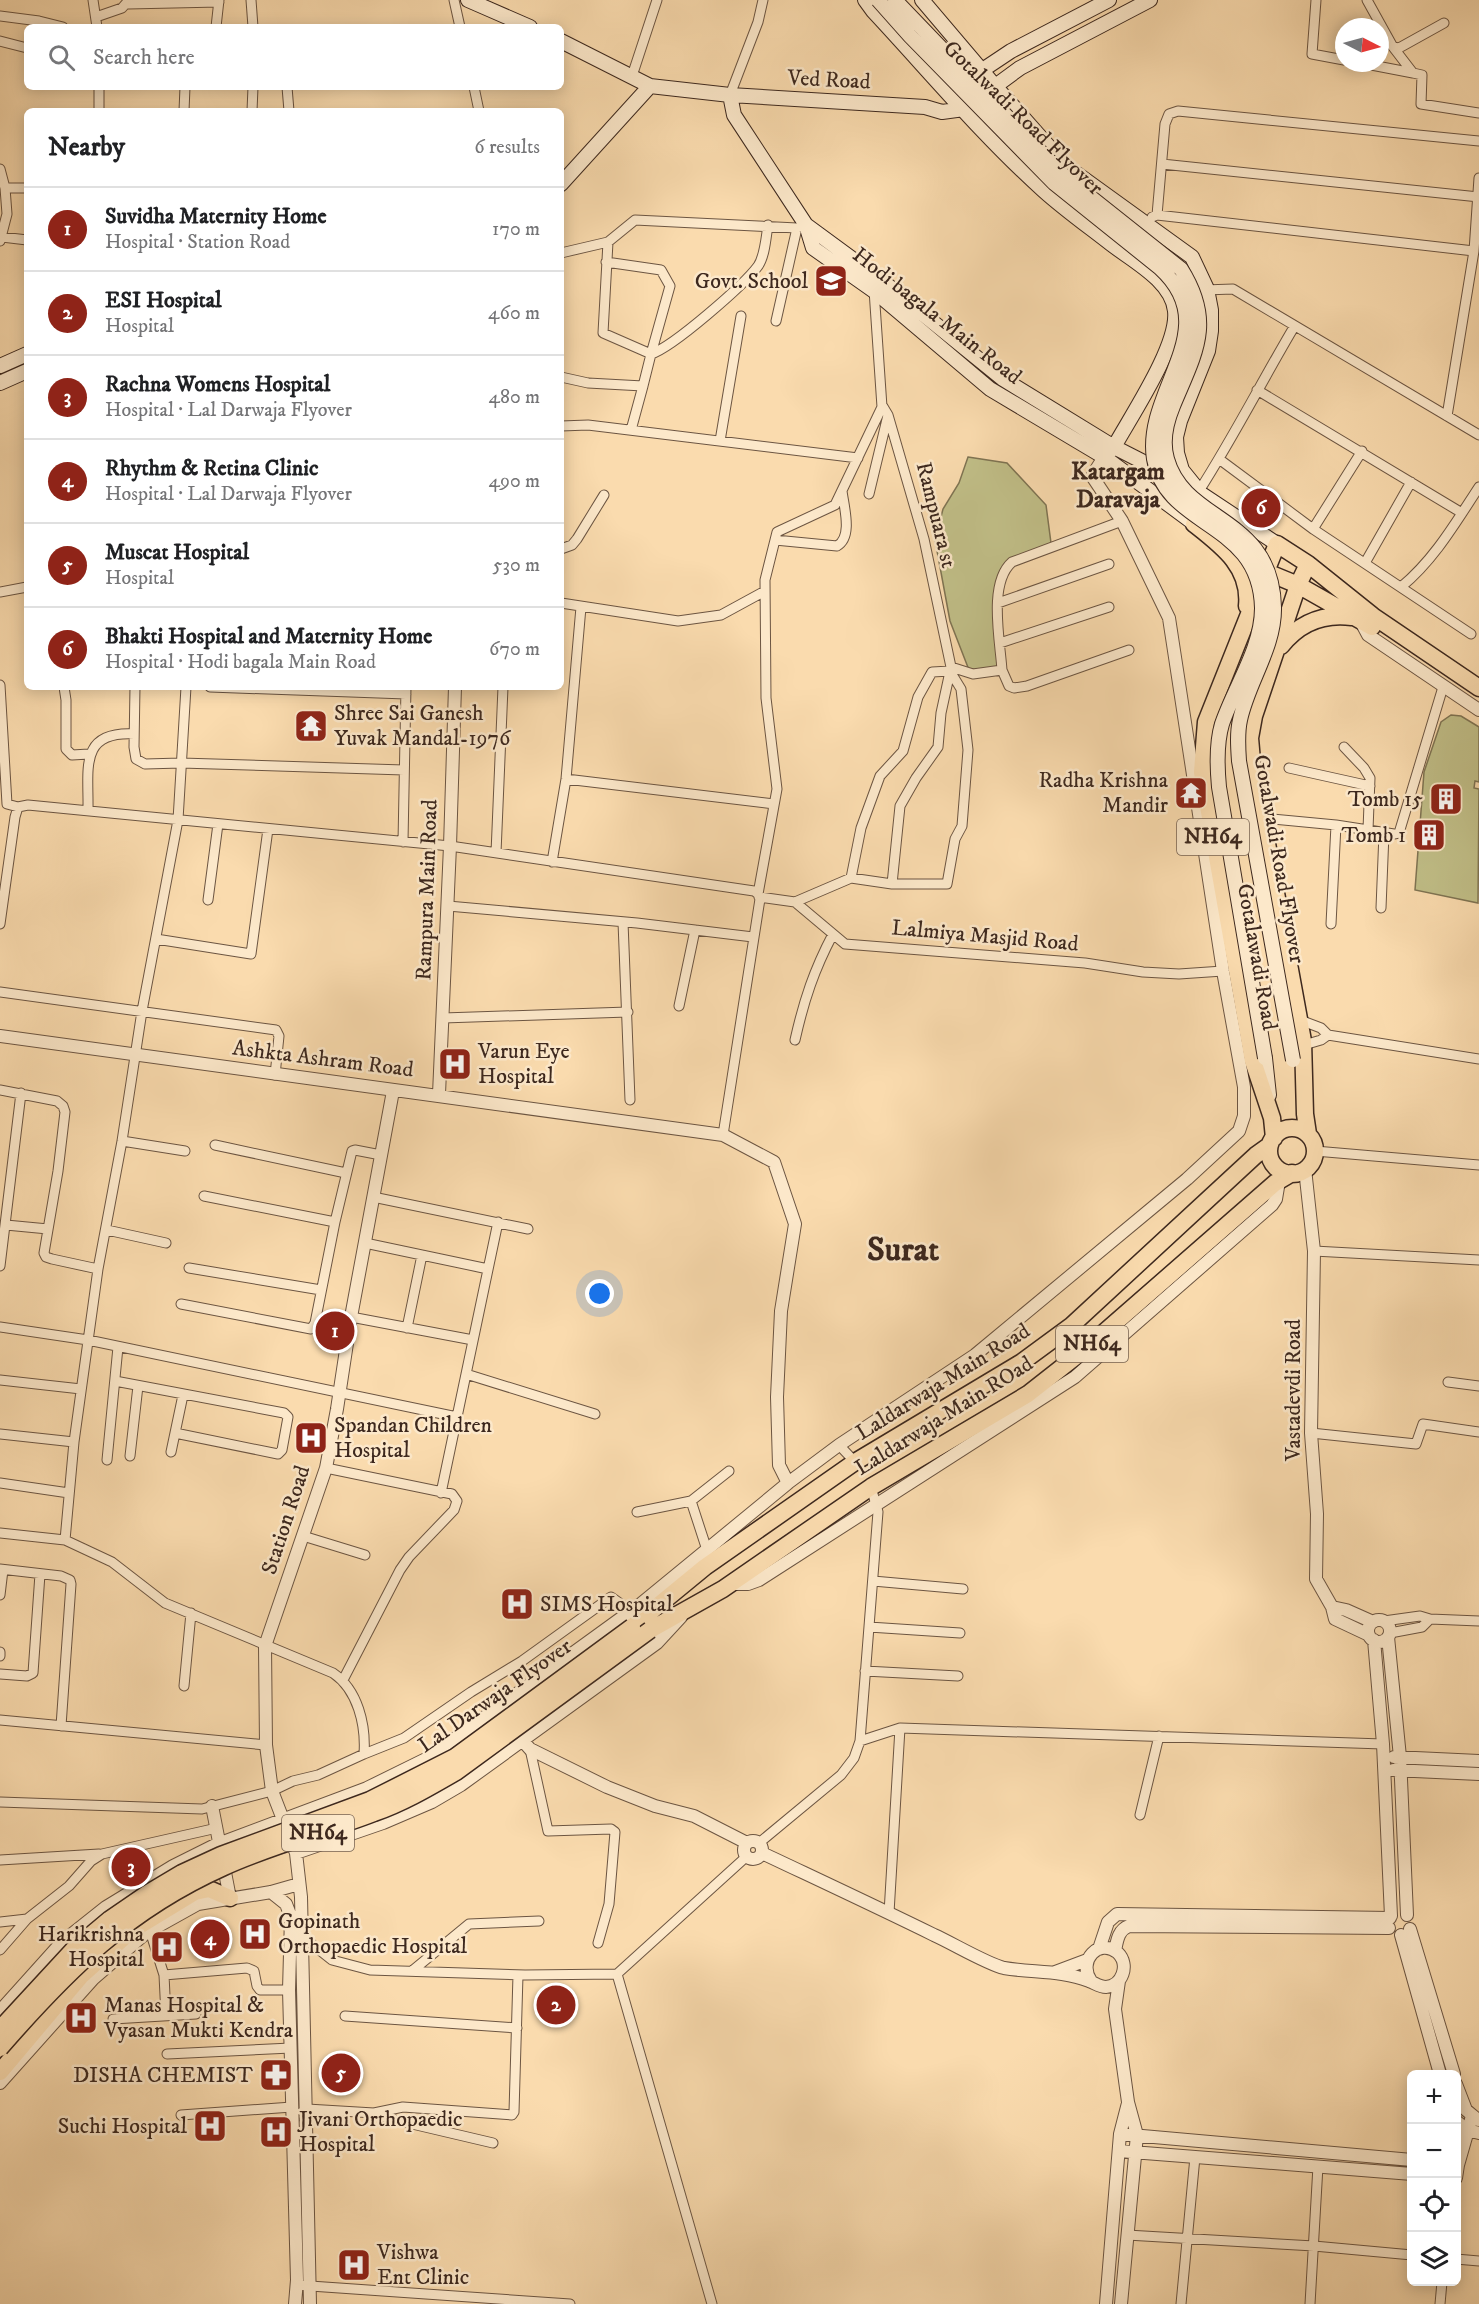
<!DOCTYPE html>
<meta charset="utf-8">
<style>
:root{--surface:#fff;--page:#f6f6f6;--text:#202124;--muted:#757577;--line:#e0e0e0;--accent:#8f2418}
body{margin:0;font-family:"IM FELL DW Pica",serif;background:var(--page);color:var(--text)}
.controls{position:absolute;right:18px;bottom:18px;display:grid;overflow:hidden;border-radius:9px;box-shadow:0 3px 15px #0003}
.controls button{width:54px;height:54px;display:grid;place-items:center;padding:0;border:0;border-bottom:2px solid var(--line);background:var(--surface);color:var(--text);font:30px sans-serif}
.compass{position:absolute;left:1335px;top:18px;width:54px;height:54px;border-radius:50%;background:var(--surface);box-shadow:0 3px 15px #0003;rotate:96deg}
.you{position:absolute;left:600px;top:1294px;width:21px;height:21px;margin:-15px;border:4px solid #fff;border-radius:50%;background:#1a73e8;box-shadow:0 0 0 9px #1a73e833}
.badge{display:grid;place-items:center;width:39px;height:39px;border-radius:50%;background:var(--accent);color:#fff;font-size:20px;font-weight:700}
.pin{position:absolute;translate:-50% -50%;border:3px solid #fff;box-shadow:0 2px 6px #0006}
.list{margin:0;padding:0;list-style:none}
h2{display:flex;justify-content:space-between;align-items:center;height:78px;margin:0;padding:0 24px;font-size:26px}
h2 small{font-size:20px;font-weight:400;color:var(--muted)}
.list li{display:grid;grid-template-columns:39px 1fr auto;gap:18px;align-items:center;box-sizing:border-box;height:84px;padding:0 24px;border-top:2px solid var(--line)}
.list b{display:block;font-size:22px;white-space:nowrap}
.list p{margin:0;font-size:20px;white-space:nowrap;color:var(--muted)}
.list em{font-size:20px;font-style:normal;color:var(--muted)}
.icon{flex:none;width:33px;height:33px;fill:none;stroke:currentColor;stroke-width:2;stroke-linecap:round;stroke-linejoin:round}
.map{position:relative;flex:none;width:1479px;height:2304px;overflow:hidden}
.search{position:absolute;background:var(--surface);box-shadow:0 3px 15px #0003;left:24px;top:24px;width:540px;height:66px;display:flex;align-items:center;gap:15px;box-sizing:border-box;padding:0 21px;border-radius:9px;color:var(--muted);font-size:22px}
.panel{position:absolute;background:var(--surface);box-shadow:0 3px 15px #0003;left:24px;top:108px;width:540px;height:582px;border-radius:9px}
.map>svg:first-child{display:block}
.green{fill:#c1bf88;stroke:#7f7453;stroke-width:1.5}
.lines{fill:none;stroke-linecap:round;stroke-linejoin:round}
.minor-casing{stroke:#6c5542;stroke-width:11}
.tertiary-casing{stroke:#6c5542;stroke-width:14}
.secondary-casing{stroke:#3d281e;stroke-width:16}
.trunk-casing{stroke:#3d281e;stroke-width:19}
.minor{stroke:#fce8ca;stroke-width:9}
.tertiary{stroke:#fce8ca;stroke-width:12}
.secondary{stroke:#fce8ca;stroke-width:14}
.trunk{stroke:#fadbae;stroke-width:16}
.secondary-bridge-casing{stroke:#3d281e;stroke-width:16;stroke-linecap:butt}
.trunk-bridge-casing{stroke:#3d281e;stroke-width:19;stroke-linecap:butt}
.secondary-bridge{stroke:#fce8ca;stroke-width:14}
.trunk-bridge{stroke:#fadbae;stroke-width:16}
.labels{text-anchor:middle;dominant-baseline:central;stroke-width:5;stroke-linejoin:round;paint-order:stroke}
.shield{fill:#fce8ca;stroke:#766252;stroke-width:1.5}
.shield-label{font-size:21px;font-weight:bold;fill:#3d281e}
.street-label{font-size:22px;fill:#3d281e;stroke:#fce8ca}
.poi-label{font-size:22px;fill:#3d281e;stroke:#fce8ca;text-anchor:start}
.neighbourhood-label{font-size:24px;font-weight:bold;fill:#3d281e;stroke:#fce8ca}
.town-label{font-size:34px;font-weight:bold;fill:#3d281e;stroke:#fce8ca}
</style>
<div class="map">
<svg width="1479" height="2304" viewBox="0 0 1479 2304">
<rect width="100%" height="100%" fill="#fadbae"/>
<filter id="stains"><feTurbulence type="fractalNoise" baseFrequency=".00333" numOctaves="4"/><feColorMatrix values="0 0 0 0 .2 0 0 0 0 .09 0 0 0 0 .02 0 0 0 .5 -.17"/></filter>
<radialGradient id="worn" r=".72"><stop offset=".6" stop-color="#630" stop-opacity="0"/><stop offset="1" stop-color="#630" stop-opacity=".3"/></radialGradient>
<path class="green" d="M968 457 1007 463 1046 505 1051 543 1001 569 1000 667 969 670 950 621 935 540 943 509 959 483Z
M1451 715 1461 716 1479 727V782L1475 781 1474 788 1479 789 1478 903 1415 890 1424 772 1441 722Z"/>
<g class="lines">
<defs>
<path id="minor" d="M93 0 97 27
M251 0 253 27
M454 0 460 27
M1316 0 1312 54 1344 60
M1367 0 1393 47 1399 48 1444 23
M128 4 219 2
M0 16 39 21 63 27
M96 17 122 8 129 0
M216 27 219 0
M0 41 27 48
M1393 47 1413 73 1422 75 1421 104 1479 113
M1361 63 1413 73
M632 76 657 0
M99 87V111
M287 87 289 111
M474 87 479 111
M730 95 758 22 763 0
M184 111 185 87
M252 111 253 87
M1162 164 1479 197
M0 169 5 188
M1157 215 1165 124 1169 114 1178 111 1479 141
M1152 217 1157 215 1474 251
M2 237 27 240
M0 241 7 214 5 188H27
M608 242 603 333 651 354 643 386
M561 253 608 242 635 220 797 228 806 225
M606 262 661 270 670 286 651 354
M1204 290 1233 289 1479 435
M776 321 797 228
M651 354C673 347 744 285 758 266 765 256 766 237 768 225
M561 377 588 383 643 386 631 430
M1257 390 1462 513
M882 405 888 415 924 539 951 667 941 713 938 747 916 778 900 806 892 884
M1447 416 1474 251 1479 178
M561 426 588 425 858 458
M720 441 741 316
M1219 459 1313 529 1471 634
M1199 491C1233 438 1262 381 1294 327
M869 494 888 415
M1313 529 1362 451
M775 540 837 546C853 537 844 507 842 491
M561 549 572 545 577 539 604 495
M1365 563 1411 482
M1401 587C1434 560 1456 522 1479 487
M0 592 27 587
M561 603 678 621 721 615 765 591
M998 603 1109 564
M1000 643 1109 607
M951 667 973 674 1002 670C1000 640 988 583 1012 562L1122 521
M1002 670 1009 686 1014 688 1027 686 1129 650
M0 685 7 804 18 807
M64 687 66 700V749L72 755 89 754
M135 687 134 747 136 759 145 764 181 763 404 770
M210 687 406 694
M1344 747 1364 768 1370 778 1368 830
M1289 768 1370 786
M566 779 774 804
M88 811C89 770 78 731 134 734
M1263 818 1336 825 1394 834 1399 833 1443 687
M403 842 406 687
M496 853 503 687
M552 862 566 779 581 607
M758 894 777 789 766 698 765 580 777 532 835 505 882 407 874 290
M759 897 795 902 845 944 1085 963 1143 972 1179 974 1223 971
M208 900 218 824
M795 902 851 878 892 884H947L955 839 962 826 968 750 961 689 950 671 932 672 918 697 903 751 880 776 861 828 851 878
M448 906 637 923 753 937
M1381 908 1384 833
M623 922 630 1100
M0 924 15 817 18 807 28 805 450 846 754 891 758 894 760 899 723 1135
M1331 924 1336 825
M156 939 251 954 268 829
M0 992 276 1030 279 1036 275 1075
M679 1006 695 930
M443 1018 628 1012
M1300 1020 1321 1028 1328 1035 1321 1040 1304 1045
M1328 1035 1479 1059
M795 1040C804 1000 814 970 833 934
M0 1090 57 1101 63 1106 65 1112 58 1171 44 1253 46 1257 52 1259 98 1269
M122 1141 185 1151
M215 1145 346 1173
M1315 1151 1479 1165
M204 1196 335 1222
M373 1197 528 1229
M6 1225 48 1229
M107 1230 166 1243
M365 1243 488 1269
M1314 1251 1479 1260
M0 1266 21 1093
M189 1268 321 1290
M181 1304 311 1329 315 1323 335 1222 352 1151 355 1150 381 1155
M351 1317 473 1340
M0 1327 88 1340 457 1417
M407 1328 422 1255
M466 1374 595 1414
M0 1380 81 1389
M115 1381 284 1413 288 1417 282 1450 278 1454 175 1433
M1448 1382 1479 1386
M1311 1433 1416 1444 1423 1424 1479 1432
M0 1434 74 1442
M839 1445 855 1462
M171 1452 183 1395
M130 1456 138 1386
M107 1460 118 1347
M326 1468 452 1494 457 1501 454 1510 409 1557 400 1570 343 1680
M0 1483 69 1493
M441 1493 498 1222
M691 1501 707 1550
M637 1512 691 1501 729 1471
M0 1533 65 1540 112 1562 165 1603 333 1673C358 1690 366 1725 364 1754L404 1738 471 1692 522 1661 611 1597 631 1611
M303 1536 365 1555
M65 1540 74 1442 98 1269 122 1141 142 1011 178 820 186 687
M0 1569 61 1576 70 1580 71 1584 61 1726
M873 1581 963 1589
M0 1595 3 1570
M1384 1621 1420 1616 1430 1619 1479 1621
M869 1627 960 1633
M1390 1633 1422 1627 1430 1619
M0 1652V1656
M865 1671 958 1676
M0 1674 27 1676 33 1673 40 1574
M184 1686 191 1613
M0 1720 266 1745
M860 1741 900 1728
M530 1749 548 1831 611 1829 615 1832 609 1904 598 1943
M0 1802 202 1809 272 1791 293 1781 318 1775 364 1754
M1140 1815 1159 1736
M759 1843 841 1775 854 1758 860 1741 878 1512 871 1487
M0 1860 99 1854
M889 1913 900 1728 1383 1744
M0 1922 27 1919
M150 1931 164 1975 166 2016
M303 1937 332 1960 370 1970 525 1975 617 1974 746 1857
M0 1950 27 1919 69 1886 91 1861 102 1854 217 1828
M412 1971 469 1924 539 1921
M617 1974 712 2304
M164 1975 247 1968 254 1971 257 1986 260 1990H289
M345 2016 517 2028
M113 2019 196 2014
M167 2054 291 2048
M307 2109 374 2113 403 2107 512 2115 514 2112 518 1975
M374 2113 391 2119 493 2143
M181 2115 292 2107
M1127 2235 1314 2246 1412 2255
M1456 2259 1479 2261
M296 2285 570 2304
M1181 2304 1195 2157
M1310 2304 1318 2166
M1440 2304 1442 2282"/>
<path id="tertiary" d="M1361 622 1368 635 1479 710
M0 1036 723 1135 774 1162 795 1224 781 1311 777 1397 779 1465 788 1483
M439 1094 450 846 455 687
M1305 1169 1314 1251 1311 1433 1317 1514 1316 1579 1332 1607 1335 1619 1369 1635
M730 1584H748L759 1580 1075 1377 1272 1205 1276 1199 1279 1181
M1332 1607 1346 1610 1373 1622
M1368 1631a11 11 0 1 1 22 0a11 11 0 1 1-22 0Z
M1388 1637 1400 1757 1407 1915
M1374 1640 1383 1744 1391 1916
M522 1740 530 1749 607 1787 655 1806 694 1816 747 1843
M1394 1757 1479 1761
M1393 1770 1479 1774
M212 1806 230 1898
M744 1850a9 9 0 1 1 18 0a9 9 0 1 1-18 0Z
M296 1853 383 1823 432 1802 461 1785 657 1643 681 1617
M762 1853C819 1880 877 1907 934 1935 952 1943 987 1964 1004 1968 1033 1973 1061 1970 1089 1981 1095 1983 1099 1987 1106 1987 1122 1986 1130 1965 1118 1953 1099 1937 1077 1961 1091 1981
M271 1892 286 1904 291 1917 289 1990 297 2280 295 2304
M1410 1929 1454 2074
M1401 1935 1440 2074
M1099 1949 1108 1922 1117 1914 1390 1918
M1115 1951C1117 1941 1118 1930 1129 1926L1389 1928
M1055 1972 1087 1960
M1119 1981 1115 2009 1128 2102 1137 2135 1121 2304
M0 2011 62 1942 106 1907 173 1866 215 1845 367 1788 428 1758 642 1603 788 1483 839 1445 975 1355 1187 1179 1239 1131 1244 1116V1087L1223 971 1169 618 1122 521 1092 476 1104 457
M0 2083 93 1979 146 1933 198 1904 271 1892 299 1884
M1456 2084 1466 2110 1478 2120
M1456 2121 1467 2130 1479 2133
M1120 2134 1412 2160
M1119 2151 1412 2174
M1456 2178 1458 2165 1472 2116
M310 2304 301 1897 296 1853 272 1791 266 1745 265 1646 326 1468 337 1409 351 1317 393 1091
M1106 2304 1120 2134 1128 2103"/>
<path id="secondary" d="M468 0 530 27
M865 0 873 11C929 71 982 135 1043 190 1064 209 1088 226 1111 244 1133 261 1172 281 1175 311 1179 345 1131 416 1114 447L1104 457
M922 0 995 86 1066 166 1192 257 1207 289 1211 310V331L1208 351 1180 421 1176 437 1177 453 1182 470 1199 491
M561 41 650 86 730 95 925 107 942 112 964 109 1020 68 1150 0
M975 75 1011 51 1109 0
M730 95 734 115 806 225 813 248 874 291 990 389 1104 457 1203 530
M561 184 650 86
M806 225 881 280 1003 379 1114 447 1163 472
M0 366 27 354
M0 383 27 371
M1191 487 1277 544
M1265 1058 1269 1095"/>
<path id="trunk" d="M1194 524C1222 546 1251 567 1247 606
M1308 564 1298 585 1254 716 1250 738 1252 761 1303 1041 1305 1114 1308 1134
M1264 571 1298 585 1372 627
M1281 646C1299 623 1322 613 1352 617
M1269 1151a23 23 0 1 1 46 0a23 23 0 1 1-46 0Z
M1274 1138 1272 1118 1253 1061 1202 772 1206 722 1277 544 1308 564 1373 616 1479 688
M632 1627 705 1567 855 1462 1022 1362 1071 1326 1256 1155 1270 1145
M650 1630 723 1589 871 1487 1028 1394 1084 1350 1275 1183 1292 1173
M0 2072 81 1976 131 1931 195 1892 209 1889 230 1898"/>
</defs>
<use href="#minor" class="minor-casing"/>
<use href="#tertiary" class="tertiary-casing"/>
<use href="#secondary" class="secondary-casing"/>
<use href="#trunk" class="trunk-casing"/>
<use href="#minor" class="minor"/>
<use href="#tertiary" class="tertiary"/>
<use href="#secondary" class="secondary"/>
<use href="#trunk" class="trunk"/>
<defs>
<path id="secondary-bridge" d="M878 0 910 36 1054 183 1160 268C1227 329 1143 390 1154 459 1166 529 1260 520 1262 608 1262 648 1235 686 1222 724 1216 744 1217 766 1219 787L1265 1058
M895 0 1064 176 1181 269C1215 323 1195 353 1173 406 1166 423 1162 442 1167 459 1185 524 1272 515 1274 607 1275 647 1248 682 1240 720 1237 733 1238 747 1239 761L1293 1060"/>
<path id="trunk-bridge" d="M0 2029 73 1950 110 1919 145 1895 182 1873 221 1855 370 1800 455 1757 632 1627
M0 2048C68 1970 128 1910 224 1867 272 1845 325 1832 374 1813 403 1803 430 1787 456 1772L650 1630"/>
</defs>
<use href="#secondary-bridge" class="secondary-bridge-casing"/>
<use href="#trunk-bridge" class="trunk-bridge-casing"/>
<use href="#secondary-bridge" class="secondary-bridge"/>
<use href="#trunk-bridge" class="trunk-bridge"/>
</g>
<defs>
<symbol id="school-square" viewBox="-11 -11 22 22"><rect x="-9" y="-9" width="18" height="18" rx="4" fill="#8f2418" stroke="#fce8ca"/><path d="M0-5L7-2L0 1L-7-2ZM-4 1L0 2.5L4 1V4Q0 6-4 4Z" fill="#fff"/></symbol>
<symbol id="temple-square" viewBox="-11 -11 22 22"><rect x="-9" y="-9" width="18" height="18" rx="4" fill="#8f2418" stroke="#fce8ca"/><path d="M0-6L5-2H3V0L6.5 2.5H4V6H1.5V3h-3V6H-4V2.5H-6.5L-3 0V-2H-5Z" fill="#fff"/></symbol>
<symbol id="building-square" viewBox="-11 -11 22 22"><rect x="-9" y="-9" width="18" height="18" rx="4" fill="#8f2418" stroke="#fce8ca"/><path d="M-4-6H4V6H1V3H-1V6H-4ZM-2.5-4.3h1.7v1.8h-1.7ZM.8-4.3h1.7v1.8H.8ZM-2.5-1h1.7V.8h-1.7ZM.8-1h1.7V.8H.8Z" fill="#fff"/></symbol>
<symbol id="hospital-square" viewBox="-11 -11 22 22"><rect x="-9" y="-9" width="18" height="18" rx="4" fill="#8f2418" stroke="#fce8ca"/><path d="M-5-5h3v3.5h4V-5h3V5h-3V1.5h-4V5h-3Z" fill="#fff"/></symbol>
<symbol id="pharmacy-square" viewBox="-11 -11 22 22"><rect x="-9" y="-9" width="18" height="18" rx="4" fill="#8f2418" stroke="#fce8ca"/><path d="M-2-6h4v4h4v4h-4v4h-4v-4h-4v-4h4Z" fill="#fff"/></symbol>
</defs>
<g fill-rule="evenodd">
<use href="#school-square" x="812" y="262" width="38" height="38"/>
<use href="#temple-square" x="292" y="707" width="38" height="38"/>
<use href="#temple-square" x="1172" y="774" width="38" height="38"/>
<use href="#building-square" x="1427" y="780" width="38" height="38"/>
<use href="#building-square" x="1410" y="816" width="38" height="38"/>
<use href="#hospital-square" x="436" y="1045" width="38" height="38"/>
<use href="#hospital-square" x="292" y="1419" width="38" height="38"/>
<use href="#hospital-square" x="498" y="1585" width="38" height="38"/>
<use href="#hospital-square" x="236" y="1915" width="38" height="38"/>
<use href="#hospital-square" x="148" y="1928" width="38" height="38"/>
<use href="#hospital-square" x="62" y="1999" width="38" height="38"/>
<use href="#pharmacy-square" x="257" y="2056" width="38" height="38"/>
<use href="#hospital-square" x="191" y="2107" width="38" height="38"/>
<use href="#hospital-square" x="257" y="2113" width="38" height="38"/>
<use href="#hospital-square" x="335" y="2246" width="38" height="38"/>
</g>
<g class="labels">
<g class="shield">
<rect x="1177" y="819" width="72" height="36" rx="4.5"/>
<rect x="1056" y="1326" width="72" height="36" rx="4.5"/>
<rect x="282" y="1815" width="72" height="36" rx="4.5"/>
</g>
<g class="shield-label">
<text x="1213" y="837">NH64</text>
<text x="1092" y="1344">NH64</text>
<text x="318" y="1833">NH64</text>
</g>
<g class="street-label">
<text transform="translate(829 80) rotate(3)">Ved Road</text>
<text transform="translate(1023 118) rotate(44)">Gotalwadi Road Flyover</text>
<text transform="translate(937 316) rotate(38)">Hodi bagala Main Road</text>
<text transform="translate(936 515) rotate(76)">Rampuara st</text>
<text transform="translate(1279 859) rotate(80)">Gotalwadi Road Flyover</text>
<text transform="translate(427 890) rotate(-88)">Rampura Main Road</text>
<text transform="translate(985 936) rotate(5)">Lalmiya Masjid Road</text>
<text transform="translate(1257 957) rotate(80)">Gotalawadi Road</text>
<text transform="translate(323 1059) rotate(7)">Ashkta Ashram Road</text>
<text transform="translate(943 1382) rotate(-32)">Laldarwaja Main Road</text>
<text transform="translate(1293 1390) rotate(-90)">Vastadevdi Road</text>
<text transform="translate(944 1416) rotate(-32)">Laldarwaja Main ROad</text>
<text transform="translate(286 1520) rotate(-72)">Station Road</text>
<text transform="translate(495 1696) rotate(-35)">Lal Darwaja Flyover</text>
</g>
<g class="poi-label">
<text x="808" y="281" text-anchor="end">Govt. School</text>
<text x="334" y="713">Shree Sai Ganesh<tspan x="334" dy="25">Yuvak Mandal-1976</tspan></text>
<text x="1168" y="780" text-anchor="end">Radha Krishna<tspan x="1168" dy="25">Mandir</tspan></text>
<text x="1423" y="799" text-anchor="end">Tomb 15</text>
<text x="1406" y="835" text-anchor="end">Tomb 1</text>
<text x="478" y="1051">Varun Eye<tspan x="478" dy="25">Hospital</tspan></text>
<text x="334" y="1425">Spandan Children<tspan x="334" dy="25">Hospital</tspan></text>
<text x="540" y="1604">SIMS Hospital</text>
<text x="278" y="1921">Gopinath<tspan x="278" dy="25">Orthopaedic Hospital</tspan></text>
<text x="144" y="1934" text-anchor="end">Harikrishna<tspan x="144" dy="25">Hospital</tspan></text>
<text x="104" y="2005">Manas Hospital &amp;<tspan x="104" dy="25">Vyasan Mukti Kendra</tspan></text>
<text x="253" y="2075" text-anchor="end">DISHA CHEMIST</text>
<text x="299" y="2119">Jivani Orthopaedic<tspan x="299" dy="25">Hospital</tspan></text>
<text x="187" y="2126" text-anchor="end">Suchi Hospital</text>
<text x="377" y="2252">Vishwa<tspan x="377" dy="25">Ent Clinic</tspan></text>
</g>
<g class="neighbourhood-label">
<text x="1118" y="472">Katargam<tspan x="1118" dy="28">Daravaja</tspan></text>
</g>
<g class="town-label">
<text x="903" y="1250">Surat</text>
</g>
</g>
<rect width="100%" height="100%" filter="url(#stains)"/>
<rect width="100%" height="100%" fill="url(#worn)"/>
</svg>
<div class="controls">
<button>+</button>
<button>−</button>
<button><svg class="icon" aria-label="locate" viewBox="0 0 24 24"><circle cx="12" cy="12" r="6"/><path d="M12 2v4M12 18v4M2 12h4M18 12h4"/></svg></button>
<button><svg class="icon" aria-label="layers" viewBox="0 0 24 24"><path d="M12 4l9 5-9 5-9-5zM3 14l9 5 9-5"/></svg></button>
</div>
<svg class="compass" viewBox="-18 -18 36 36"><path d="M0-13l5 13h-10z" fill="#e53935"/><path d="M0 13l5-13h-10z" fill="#757577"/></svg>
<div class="you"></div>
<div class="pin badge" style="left:335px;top:1331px">1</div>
<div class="pin badge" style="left:556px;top:2005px">2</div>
<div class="pin badge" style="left:131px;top:1867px">3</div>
<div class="pin badge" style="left:210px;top:1939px">4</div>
<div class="pin badge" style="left:341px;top:2073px">5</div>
<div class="pin badge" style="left:1261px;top:508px">6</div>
<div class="search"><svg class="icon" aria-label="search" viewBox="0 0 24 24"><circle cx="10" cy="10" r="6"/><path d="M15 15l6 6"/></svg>Search here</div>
<section class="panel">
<h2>Nearby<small>6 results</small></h2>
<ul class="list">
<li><span class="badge">1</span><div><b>Suvidha Maternity Home</b><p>Hospital · Station Road</p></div><em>170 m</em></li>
<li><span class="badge">2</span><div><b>ESI Hospital</b><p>Hospital</p></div><em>460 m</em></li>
<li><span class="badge">3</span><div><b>Rachna Womens Hospital</b><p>Hospital · Lal Darwaja Flyover</p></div><em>480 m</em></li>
<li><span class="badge">4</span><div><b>Rhythm &amp; Retina Clinic</b><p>Hospital · Lal Darwaja Flyover</p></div><em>490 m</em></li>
<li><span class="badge">5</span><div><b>Muscat Hospital</b><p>Hospital</p></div><em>530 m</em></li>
<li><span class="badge">6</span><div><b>Bhakti Hospital and Maternity Home</b><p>Hospital · Hodi bagala Main Road</p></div><em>670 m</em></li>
</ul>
</section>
</div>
